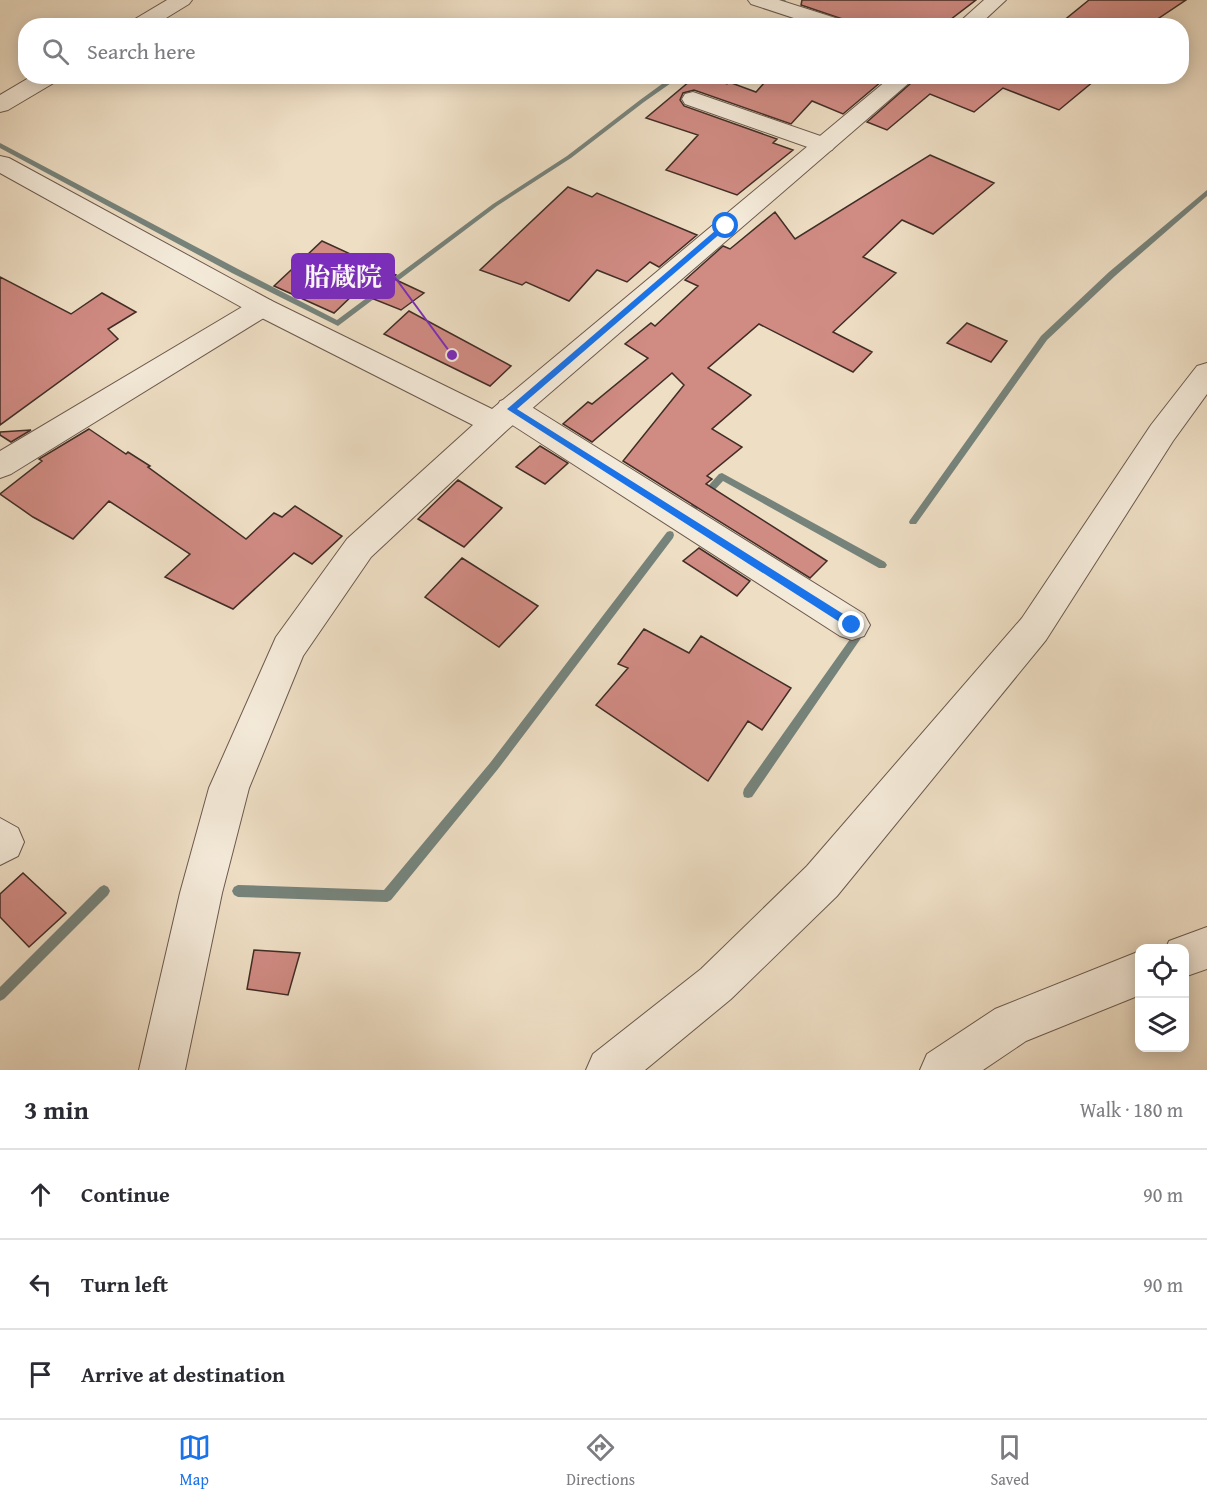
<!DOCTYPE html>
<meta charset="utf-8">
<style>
:root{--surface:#fff;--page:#f7f7f7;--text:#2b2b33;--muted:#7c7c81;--line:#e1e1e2;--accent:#1a73e8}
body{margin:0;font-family:"Gentium Book Plus","Noto Serif JP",serif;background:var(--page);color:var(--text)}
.controls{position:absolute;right:18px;bottom:18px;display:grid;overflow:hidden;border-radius:12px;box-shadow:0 3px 15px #0003}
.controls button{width:54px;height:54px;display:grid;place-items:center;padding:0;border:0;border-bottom:2px solid var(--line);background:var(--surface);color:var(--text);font:30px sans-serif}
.stop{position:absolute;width:18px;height:18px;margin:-14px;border:4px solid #1a73e8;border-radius:50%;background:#fff}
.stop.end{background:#1a73e8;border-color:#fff;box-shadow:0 2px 6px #0008}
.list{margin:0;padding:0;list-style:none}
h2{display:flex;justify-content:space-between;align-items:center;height:78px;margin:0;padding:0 24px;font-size:26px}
h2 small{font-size:20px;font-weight:400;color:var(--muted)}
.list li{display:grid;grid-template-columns:39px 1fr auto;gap:18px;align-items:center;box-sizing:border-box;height:90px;padding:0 24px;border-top:2px solid var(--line)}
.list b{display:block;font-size:22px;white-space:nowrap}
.list em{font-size:20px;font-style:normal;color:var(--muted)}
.icon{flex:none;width:33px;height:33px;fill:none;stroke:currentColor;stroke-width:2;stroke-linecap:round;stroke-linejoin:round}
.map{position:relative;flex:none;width:1207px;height:1070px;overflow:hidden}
.search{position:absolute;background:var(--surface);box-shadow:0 3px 15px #0003;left:18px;right:18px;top:18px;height:66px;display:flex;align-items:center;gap:15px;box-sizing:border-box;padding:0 21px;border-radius:24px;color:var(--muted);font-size:22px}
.sheet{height:348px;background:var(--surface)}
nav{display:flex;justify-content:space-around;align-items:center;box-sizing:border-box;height:84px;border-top:2px solid var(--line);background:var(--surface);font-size:16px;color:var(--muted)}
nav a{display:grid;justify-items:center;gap:3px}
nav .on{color:var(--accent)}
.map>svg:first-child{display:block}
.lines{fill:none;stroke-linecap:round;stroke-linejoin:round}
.stream{fill:#76837b;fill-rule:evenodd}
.building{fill:#d08b83;stroke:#412d26;stroke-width:1.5}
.minor-casing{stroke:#6c594e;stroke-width:2}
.tertiary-casing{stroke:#6c594e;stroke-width:2}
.minor{fill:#f4ead9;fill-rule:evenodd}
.tertiary{fill:#f4ead9;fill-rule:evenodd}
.route{fill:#1a73e8}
.leader{fill:none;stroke:#7b2cbf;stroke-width:2}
.callout-dot{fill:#7b2cbf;stroke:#f4ead9;stroke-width:2}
.callout{fill:#7b2cbf;stroke:#7b2cbf;stroke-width:2}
.callout-label{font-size:26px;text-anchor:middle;font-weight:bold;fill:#fff}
</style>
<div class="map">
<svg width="1207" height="1070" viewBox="0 0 1207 1070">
<rect width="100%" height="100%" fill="#eedec4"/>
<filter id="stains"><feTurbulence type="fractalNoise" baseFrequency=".00333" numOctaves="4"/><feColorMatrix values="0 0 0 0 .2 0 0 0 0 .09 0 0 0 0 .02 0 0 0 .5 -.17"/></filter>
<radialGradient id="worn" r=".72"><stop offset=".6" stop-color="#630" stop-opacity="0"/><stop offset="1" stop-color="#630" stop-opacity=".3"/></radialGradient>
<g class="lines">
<path class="stream" d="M777 0H785L786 1 783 3Z
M673 76H681L644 102 571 158 497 206 338 326 232 273 0 148V143L2 144 238 269 337 320 493 204 567 156 640 100Z
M1207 190V196L1115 276 1047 340 916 524H910L909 522 910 520 1041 336 1109 272Z
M722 473 885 562 887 565 885 568H879L723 481 696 510H690L689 508 690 506 719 474Z
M670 531 673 532 674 535 673 538 498 769 391 900 387 902 238 897 234 895 232 891 234 887 238 885 384 890 490 763 667 532Z
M856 634 859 635 861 638 859 641 752 797 748 798 744 797 743 793 744 789 853 635Z
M104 885 108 887 110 891 108 895 4 999 0 1001V987L100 887Z"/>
</g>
<path class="building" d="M802 0H976L942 26H863L801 5Z
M1089 0H1186L1147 26H1057Z
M696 76H706L727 84 729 82 756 92 764 83 753 79V76H888L843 114 812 101 791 124 694 90 683 93 680 100 684 106 777 139 773 143 793 150 737 195 666 170 698 135 646 118Z
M919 76H1100L1059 110 1003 88 974 112 930 94 887 130 867 122Z
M930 155 994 183 933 234 902 220 863 257 896 273 833 332 872 352 853 372 759 324 708 368 751 395 712 429 742 447 707 476 712 479 706 484 827 561 810 578 623 461 684 385 672 373 592 442 563 424 588 402 592 404 648 358 625 344 651 323 655 326 698 286 685 280 723 246 730 249 775 212 795 239Z
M568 187 592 197 597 193 697 235 659 267 650 262 627 282 597 270 569 301 526 282 522 285 480 270Z
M322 241 396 275 392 278 424 293 401 310 356 292 334 313 274 286Z
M0 277 71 314 102 293 136 312 108 329 118 339 0 425Z
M409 311 511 366 490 386 384 334Z
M967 323 1007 341 991 362 947 343Z
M89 429 126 454 128 452 150 466 148 467 246 539 274 513 282 517 295 506 342 536 312 564 294 553 233 609 165 577 190 554 109 501 73 539 33 517 0 494 42 461 39 459Z
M31 430 11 442 0 435V432Z
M540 446 568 463 545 484 516 467Z
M458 480 502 508 464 547 418 519Z
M699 548 750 581 737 596 683 561Z
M462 558 538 606 499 647 425 597Z
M644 629 689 653 701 636 791 688 762 730 748 721 708 781 596 705 628 668 618 664Z
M23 873 66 913 29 947 0 917V894Z
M254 950 300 953 288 995 247 989Z"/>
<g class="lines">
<defs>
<path id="minor" d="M167 0H192L189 4 153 26H127L130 22Z
M748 0H779L848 22 851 26H818L751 4Z
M32 76H60L57 81 8 110 0 112V95Z
M693 92 832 140 836 145 832 150 824 152 816 150 685 104 682 99 685 94Z
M262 298 272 301 276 307 272 313 11 474 0 478V451L252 301Z
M1207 363V394L1173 441 1046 640 837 896 731 999 645 1070H586L593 1054 701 969 807 866 1022 618 1151 425 1197 366Z
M511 398 522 401 864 614 870 625 864 636 852 640 840 636 500 417 496 409 500 401Z
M0 818 18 828 24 842 18 856 0 865Z
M1207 927V969L1184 977V948H1166L1169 941Z
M1140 951V995L1026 1041 983 1070H920L927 1054 995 1009Z"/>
<path id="tertiary" d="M984 0H1006L978 26H955Z
M892 76H917L506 431 371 557 303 656 249 788 222 893 185 1070H139L180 893 209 788 276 637 347 539 473 425 252 313 0 173V156L9 158 272 301 492 409Z"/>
</defs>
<use href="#minor" class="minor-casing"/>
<use href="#tertiary" class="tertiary-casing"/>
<use href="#minor" class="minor"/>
<use href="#tertiary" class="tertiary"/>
</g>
<path class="route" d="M723 224 729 226 517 409 856 622V628L852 630 507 409Z"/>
<path class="leader" d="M452 355L394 276"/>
<circle class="callout-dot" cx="452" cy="355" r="6"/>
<rect class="callout" x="292" y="254" width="102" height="44" rx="6"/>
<g class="callout-label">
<text x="343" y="286">胎蔵院</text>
</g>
<rect width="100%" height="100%" filter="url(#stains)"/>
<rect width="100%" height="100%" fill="url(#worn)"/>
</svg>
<div class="controls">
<button><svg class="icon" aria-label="locate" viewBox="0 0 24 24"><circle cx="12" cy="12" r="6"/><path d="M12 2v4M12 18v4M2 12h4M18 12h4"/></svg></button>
<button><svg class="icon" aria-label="layers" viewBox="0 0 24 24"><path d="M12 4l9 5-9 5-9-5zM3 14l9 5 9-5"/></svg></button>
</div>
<div class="stop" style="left:726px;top:226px"></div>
<div class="stop end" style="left:852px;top:625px"></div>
<div class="search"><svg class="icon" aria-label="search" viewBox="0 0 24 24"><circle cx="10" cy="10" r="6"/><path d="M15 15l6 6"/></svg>Search here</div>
</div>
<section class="sheet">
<h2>3 min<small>Walk · 180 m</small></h2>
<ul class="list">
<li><svg class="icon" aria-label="ahead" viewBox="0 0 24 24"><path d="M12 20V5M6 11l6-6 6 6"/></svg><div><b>Continue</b></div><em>90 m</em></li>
<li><svg class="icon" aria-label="left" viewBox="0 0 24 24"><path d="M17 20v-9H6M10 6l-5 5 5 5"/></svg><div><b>Turn left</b></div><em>90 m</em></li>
<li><svg class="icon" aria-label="arrive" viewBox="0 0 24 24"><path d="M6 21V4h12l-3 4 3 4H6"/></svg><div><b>Arrive at destination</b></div></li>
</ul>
</section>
<nav>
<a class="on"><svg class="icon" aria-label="map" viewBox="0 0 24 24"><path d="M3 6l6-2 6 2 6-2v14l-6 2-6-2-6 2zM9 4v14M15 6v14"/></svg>Map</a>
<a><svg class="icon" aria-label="directions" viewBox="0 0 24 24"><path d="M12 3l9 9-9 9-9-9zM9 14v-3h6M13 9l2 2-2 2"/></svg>Directions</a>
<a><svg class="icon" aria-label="saved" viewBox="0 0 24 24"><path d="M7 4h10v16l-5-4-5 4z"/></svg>Saved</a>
</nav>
